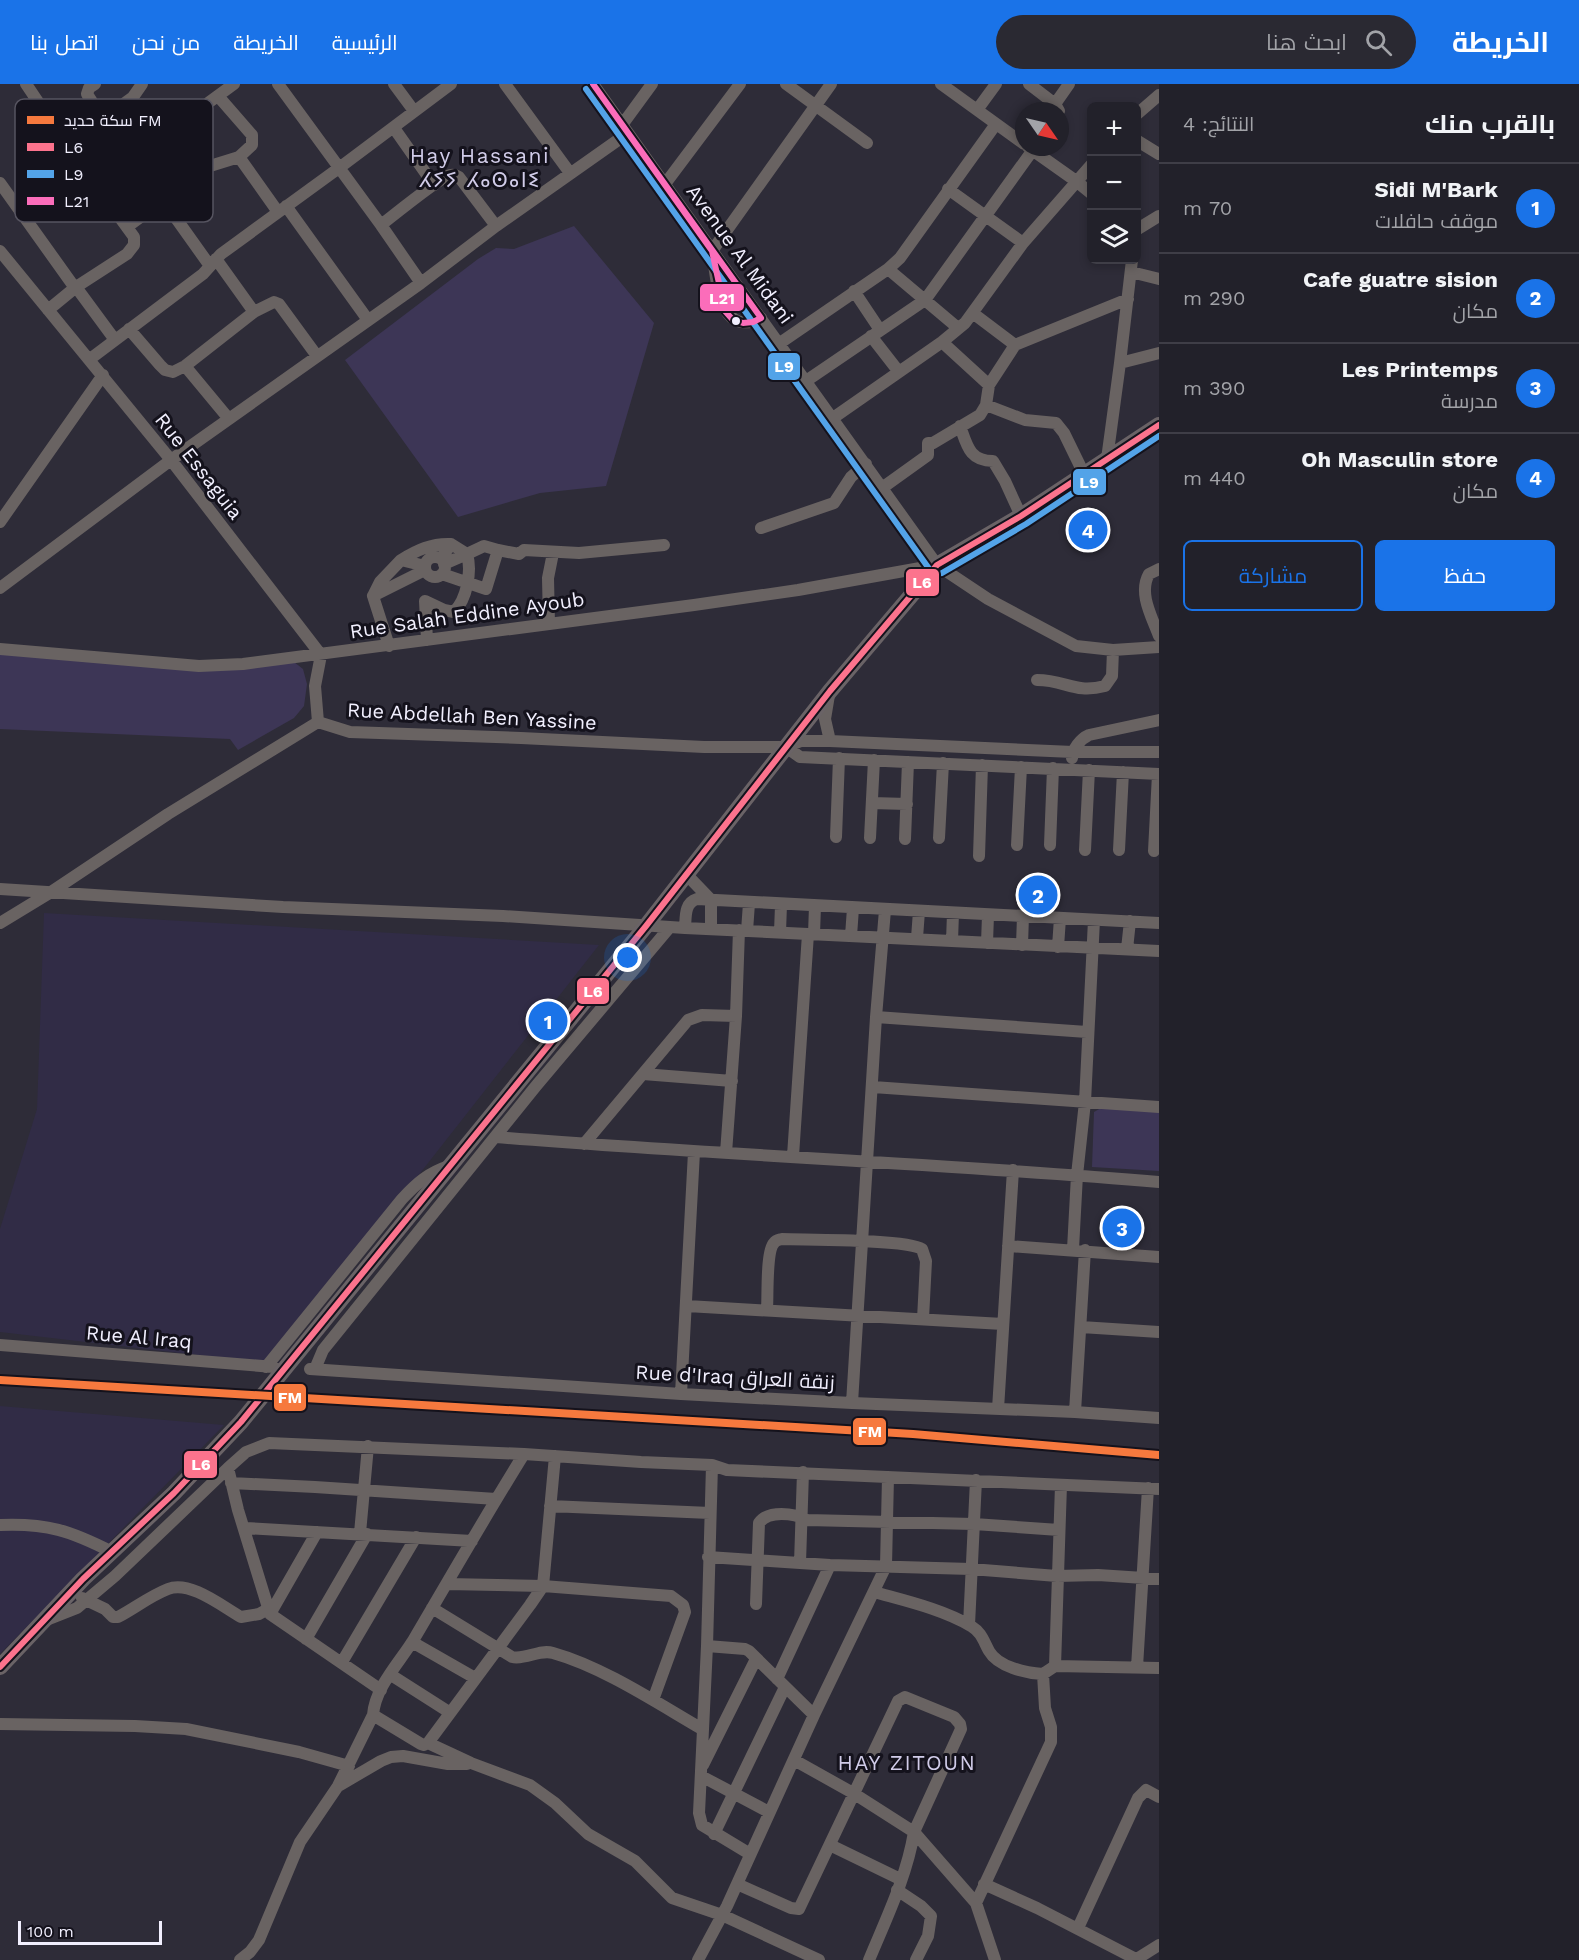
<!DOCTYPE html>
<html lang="ar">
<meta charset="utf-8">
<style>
:root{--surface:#22212a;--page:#2a2932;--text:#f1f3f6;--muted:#a2a3a8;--line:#3f3e47;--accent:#1a73e8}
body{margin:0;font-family:"Work Sans",Cairo,"Noto Sans Tifinagh",sans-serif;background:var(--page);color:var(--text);direction:rtl}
.controls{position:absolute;right:18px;top:18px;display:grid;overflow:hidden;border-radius:9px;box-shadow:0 3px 9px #0003}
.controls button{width:54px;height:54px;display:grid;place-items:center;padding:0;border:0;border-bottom:2px solid var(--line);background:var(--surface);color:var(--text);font:30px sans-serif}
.compass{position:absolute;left:1015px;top:18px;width:54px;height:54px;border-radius:50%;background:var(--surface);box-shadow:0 3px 9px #0003;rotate:124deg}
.scale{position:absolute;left:18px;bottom:15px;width:144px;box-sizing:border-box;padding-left:6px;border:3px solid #f1effe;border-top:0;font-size:16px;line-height:21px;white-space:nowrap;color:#f1effe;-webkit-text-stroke:4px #14121c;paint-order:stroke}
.you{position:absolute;left:628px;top:874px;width:21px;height:21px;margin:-15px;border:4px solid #fff;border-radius:50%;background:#1a73e8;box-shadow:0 0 0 9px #1a73e833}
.badge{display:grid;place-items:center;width:39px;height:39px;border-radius:50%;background:var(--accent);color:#fff;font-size:20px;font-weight:700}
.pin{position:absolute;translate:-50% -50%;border:3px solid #fff;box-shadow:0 2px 6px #0006}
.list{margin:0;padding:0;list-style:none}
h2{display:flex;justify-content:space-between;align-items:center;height:78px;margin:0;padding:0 24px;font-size:26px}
h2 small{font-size:20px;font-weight:400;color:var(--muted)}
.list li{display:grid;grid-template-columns:39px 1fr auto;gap:18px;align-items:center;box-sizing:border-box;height:90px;padding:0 24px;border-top:2px solid var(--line)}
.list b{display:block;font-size:22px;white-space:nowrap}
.list p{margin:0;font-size:20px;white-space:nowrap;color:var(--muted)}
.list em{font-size:20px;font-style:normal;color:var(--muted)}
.actions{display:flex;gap:12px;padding:18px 24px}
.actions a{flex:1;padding:14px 0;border:2px solid var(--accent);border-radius:9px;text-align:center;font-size:21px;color:var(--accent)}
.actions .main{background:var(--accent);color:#fff}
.icon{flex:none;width:33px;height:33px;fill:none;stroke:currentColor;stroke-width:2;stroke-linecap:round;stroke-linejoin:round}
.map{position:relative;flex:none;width:1159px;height:1876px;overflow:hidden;direction:ltr}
header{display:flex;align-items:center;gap:36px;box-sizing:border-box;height:84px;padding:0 30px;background:var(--accent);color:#fff}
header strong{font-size:28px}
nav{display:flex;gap:33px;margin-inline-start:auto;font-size:21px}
.search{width:420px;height:54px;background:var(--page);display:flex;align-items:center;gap:15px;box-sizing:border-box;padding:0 21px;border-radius:33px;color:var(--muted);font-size:22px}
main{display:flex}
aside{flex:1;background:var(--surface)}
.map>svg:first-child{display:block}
.built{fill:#312c46}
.green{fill:#3d3656}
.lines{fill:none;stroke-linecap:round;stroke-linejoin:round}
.minor{stroke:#696362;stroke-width:12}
.major{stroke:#6a6366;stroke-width:16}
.bus-1-casing{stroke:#14121c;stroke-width:10}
.bus-2-casing{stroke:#14121c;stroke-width:10}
.bus-3-casing{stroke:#14121c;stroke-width:10}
.bus-1{stroke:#fc738d;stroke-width:6}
.bus-2{stroke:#53a3e8;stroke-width:6}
.bus-3{stroke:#fb6dba;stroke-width:6}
.rail-1-casing{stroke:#14121c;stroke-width:12}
.rail-1{stroke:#f6793e;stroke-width:8}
.bus-dot{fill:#f1effe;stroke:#14121c;stroke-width:2}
.labels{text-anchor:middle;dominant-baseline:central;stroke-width:6;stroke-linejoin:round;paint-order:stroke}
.street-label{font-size:20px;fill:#f1effe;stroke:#14121c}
.neighbourhood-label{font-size:21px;letter-spacing:1.5px;fill:#d1cce9;stroke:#14121c}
.key{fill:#14121c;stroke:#565460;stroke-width:1.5}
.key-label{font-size:16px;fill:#f1effe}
.line-badge{stroke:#14121c;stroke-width:2}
.badge-label{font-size:16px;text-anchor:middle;font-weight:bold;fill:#fff}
</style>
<header>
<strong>الخريطة</strong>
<div class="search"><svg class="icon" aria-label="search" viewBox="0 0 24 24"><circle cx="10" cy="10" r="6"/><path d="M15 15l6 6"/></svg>ابحث هنا</div>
<nav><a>الرئيسية</a><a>الخريطة</a><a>من نحن</a><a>اتصل بنا</a></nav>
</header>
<main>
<aside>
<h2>بالقرب منك<small>النتائج: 4</small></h2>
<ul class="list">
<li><span class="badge">1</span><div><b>Sidi M'Bark</b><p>موقف حافلات</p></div><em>70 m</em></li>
<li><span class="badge">2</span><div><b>Cafe guatre sision</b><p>مكان</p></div><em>290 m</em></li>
<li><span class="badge">3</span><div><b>Les Printemps</b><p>مدرسة</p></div><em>390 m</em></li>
<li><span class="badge">4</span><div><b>Oh Masculin store</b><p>مكان</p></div><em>440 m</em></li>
</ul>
<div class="actions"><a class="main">حفظ</a><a>مشاركة</a></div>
</aside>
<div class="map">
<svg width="1159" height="1876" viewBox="0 0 1159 1876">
<rect width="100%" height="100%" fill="#2e2c38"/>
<path class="built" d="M44 829 599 861 403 1111 275 1280 0 1248V1145L37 1025Z
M0 1322 224 1341 0 1570Z"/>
<path class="green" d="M574 142 654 239 606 402 540 409 458 433 345 276 478 175 496 164 514 165Z
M0 567 214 586 294 578 303 585 307 600 304 622 294 634 238 666 230 655 0 645Z
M1101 1024 1159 1028V1087L1092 1083 1094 1028Z"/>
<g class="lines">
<path class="minor" d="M26 0 67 61 134 153V161L127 170 76 203 48 226
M95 0 89 4 87 10 103 35
M278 0 381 141 421 199
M394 0 414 27
M505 0 570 89
M593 0 937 481 988 515 1076 562 1113 566 1159 563
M786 0 867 59
M941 0 1024 60
M1029 0 1055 20 1059 27
M218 12 252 51V61L239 73 278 128
M1055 20 1069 0
M977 26 996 0
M1136 31 1159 11
M622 41 652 0
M394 44 434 101
M1136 56 1159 70
M67 61 133 13 142 0
M1028 63 1076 97 1092 110
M0 99 75 204
M665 100 740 0
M96 101 234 0
M948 105 1023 159
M163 116 210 182
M286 122 368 236
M381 141C394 131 439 94 450 91 454 90 456 91 459 93L496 142
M127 143 210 82 239 73
M1136 146 1159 132
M0 167 171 376 321 571 315 602 318 638
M216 175 254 228
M888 185 958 244
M1131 188 1159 195
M76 203 115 256
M854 207 880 246
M974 230 1015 261
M761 234C718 255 717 195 712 167L831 0
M129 245 160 281 165 286 173 288 185 282 254 228 274 218 279 220 317 272
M871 252 899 288
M942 258 989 301
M780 259 888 185 900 174 996 40
M90 275 203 190 221 170 339 84 451 0
M1120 279 1159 269
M185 282 229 335
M806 297 925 216 1035 63
M986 321 1025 336 1056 339 1064 349 1084 390
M833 334 942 258 965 239 1023 159 1092 80
M960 342C967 361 969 377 993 377L1005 397 1021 432
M1107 375 1120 279 1132 176
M882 404 928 371V359H933L980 331 986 321 989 301 1015 261 1128 215
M0 438 103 291
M761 444 834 419 851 393 866 380
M425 483a10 10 0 1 1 20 0a10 10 0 1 1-20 0Z
M401 476C417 466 432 459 451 460L441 475
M444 480 467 470 451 460
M1159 485 1149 490C1138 509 1152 533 1159 552
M442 490 486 505 498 466 519 470 524 466 579 469 664 461
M0 504 171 376 421 199 496 142 628 49
M373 512 380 498 401 476 425 482
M549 540 548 494 553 469
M427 556 425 517 444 526 454 528C467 515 472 487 467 470L484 462 498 466
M389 562 373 512 425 486
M0 565 199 582 243 580 694 521 798 506 937 481
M1037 596C1066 596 1074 610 1105 602L1112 592 1113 566
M829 611 825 635 830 657
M318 638 350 648 521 654 704 663H786L801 657H830L1073 668H1159
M786 663 800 673 1159 690
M1072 674C1073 665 1080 655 1089 651L1159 636
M872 719 907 720
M836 753 839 674
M870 754 874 676
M939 754 943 679
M905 755 908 678
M1017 761 1021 683
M1050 761 1053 684
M1085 766 1089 686
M1119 766 1123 688
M1154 767 1158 690
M979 772 982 681
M686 790 711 816V845
M0 805 283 823 503 832 685 844 1159 867
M0 839 51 808 168 730 318 638
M685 844C686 833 684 819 697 815L1159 839
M747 847 749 819
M780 848 781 821
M814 850 815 822
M851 852 853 824
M917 854 919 827
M952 857 953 829
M987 859 988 831
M1022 861 1023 832
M1058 863 1060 834
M1127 865 1130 837
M876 933 1087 948
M643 990 732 997
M873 1003 1159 1023
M495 1053C716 1071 938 1079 1159 1098
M584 1060 688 936 702 931 736 932
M726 1069 736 932 739 846
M793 1072 808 850
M1008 1162 1159 1173
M1073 1165 1077 1091 1085 1018 1094 836
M687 1222 1003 1240
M767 1225C768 1212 766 1167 774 1159 776 1156 778 1156 782 1155 807 1156 906 1155 922 1165L926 1177 923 1235
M1081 1243 1159 1248
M0 1261 274 1283
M266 1283 402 1115C417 1099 428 1089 449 1082
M310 1285 681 1310 852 1319 1075 1328 1159 1334
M315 1285 323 1266 536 1002 670 843
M681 1310 694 1068
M852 1319 876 933 885 826
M998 1325 1013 1086
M1075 1328 1085 1166
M712 1381 707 1562 699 1729 702 1741 750 1770
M231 1399 315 1403 496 1415
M550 1422 710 1429
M0 1441C47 1439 71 1447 112 1468
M245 1444 472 1457
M360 1449 368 1362
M708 1473 830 1481 971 1485 1057 1492 1098 1491 1159 1495
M800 1479 803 1388
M447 1500 543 1502 671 1512 683 1521 685 1528 653 1616
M874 1508C906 1517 942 1525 971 1542 982 1549 983 1556 989 1567 998 1583 1026 1589 1043 1590L1055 1582 1159 1584
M82 1514 105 1525 113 1533H118C135 1524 150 1512 168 1505 190 1496 223 1523 241 1533L259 1530 268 1525
M756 1520 759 1439C768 1426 794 1429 807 1436L974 1440 1059 1446
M432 1524 512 1573C526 1576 539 1565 553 1569 603 1583 657 1619 702 1645
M270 1530 317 1448
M44 1537 77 1524 115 1492 228 1384
M969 1541 976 1396
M306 1555 367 1450
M412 1558 475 1594
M707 1562 745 1565 749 1567 814 1631
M342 1578 416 1453
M1055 1582 1061 1401
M1137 1583 1148 1404
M391 1591 449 1628
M777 1595 830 1481
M381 1606 270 1530 238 1426 228 1384 246 1368 269 1359 524 1370
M373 1631 421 1660 424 1661 428 1659 530 1521 543 1502 555 1372
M0 1640 135 1642 186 1645 299 1668 349 1682
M428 1659 471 1679 530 1701 555 1719 588 1750 635 1777 672 1814 722 1831 819 1876
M794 1676 853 1709 914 1748 976 1819 995 1876
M703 1681 756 1575
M701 1692 769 1728
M340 1701 381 1677 391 1673 403 1672 448 1680H467
M714 1750 785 1603
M830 1761 900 1795
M737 1800 791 1824 799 1825 898 1617 905 1613 954 1633 960 1640 961 1645 914 1748C907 1792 886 1835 869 1876
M984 1800 1037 1824 1136 1875
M897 1806 921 1822 931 1832 928 1852 916 1876
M976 1819 1051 1658V1643L1045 1624 1043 1590
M1078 1844 1138 1714 1146 1706 1159 1713
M240 1876 250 1868 259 1856 300 1758 338 1702 373 1631C375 1603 400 1578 414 1555 450 1494 486 1431 524 1370L641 1378 712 1381 727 1386 1159 1405
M698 1876 727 1822 814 1631 886 1482 888 1393
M1135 1876 1159 1861"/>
<path class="major" d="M0 1583 83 1495 174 1409 241 1338 646 842 830 607 937 481 1021 432 1159 341"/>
<defs>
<path id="bus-1" d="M0 1583 83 1495 174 1409 241 1338 646 842 830 607 937 481 1021 432 1159 341"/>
<path id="bus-2" d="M586 5 930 486
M942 489 1026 440 1159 352"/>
<path id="bus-3" d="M593 0 761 234 753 238 743 239 733 236 725 227 712 167Z"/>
</defs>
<use href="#bus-1" class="bus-1-casing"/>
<use href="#bus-2" class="bus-2-casing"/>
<use href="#bus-3" class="bus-3-casing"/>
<use href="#bus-1" class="bus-1"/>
<use href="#bus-2" class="bus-2"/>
<use href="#bus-3" class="bus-3"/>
<defs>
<path id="rail-1" d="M0 1296 913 1350 1159 1371"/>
</defs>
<use href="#rail-1" class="rail-1-casing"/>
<use href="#rail-1" class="rail-1"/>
</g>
<circle class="bus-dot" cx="736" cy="237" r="5"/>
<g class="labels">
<g class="street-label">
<text transform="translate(740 170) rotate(54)">Avenue Al Midani</text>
<text transform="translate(199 382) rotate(52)">Rue Essaguia</text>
<text transform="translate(467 531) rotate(-8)">Rue Salah Eddine Ayoub</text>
<text transform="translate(472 632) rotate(3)">Rue Abdellah Ben Yassine</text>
<text transform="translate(139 1253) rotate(5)">Rue Al Iraq</text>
<text transform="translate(735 1293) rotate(3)">Rue d'Iraq زنقة العراق</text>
</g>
<g class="neighbourhood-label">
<text x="480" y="71">Hay Hassani<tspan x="480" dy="24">ⵃⵢⵢ ⵃⴰⵙⴰⵏⵉ</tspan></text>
<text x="907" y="1678">HAY ZITOUN</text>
</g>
</g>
<rect x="15" y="15" width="198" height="123" rx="9" class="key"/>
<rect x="27" y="32" width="27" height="8" fill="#f6793e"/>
<rect x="27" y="59" width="27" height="8" fill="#fc738d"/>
<rect x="27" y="86" width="27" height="8" fill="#53a3e8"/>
<rect x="27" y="113" width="27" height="8" fill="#fb6dba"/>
<g class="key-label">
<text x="64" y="42">سكة حديد FM</text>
<text x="64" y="69">L6</text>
<text x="64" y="96">L9</text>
<text x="64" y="123">L21</text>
</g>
<g class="line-badge">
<rect x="699" y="199" width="46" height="29" rx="6" fill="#fb6dba"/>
<rect x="767" y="268" width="34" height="29" rx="6" fill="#53a3e8"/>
<rect x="1072" y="384" width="35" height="28" rx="6" fill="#53a3e8"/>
<rect x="905" y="484" width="35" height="29" rx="6" fill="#fc738d"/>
<rect x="576" y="893" width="34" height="28" rx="6" fill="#fc738d"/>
<rect x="273" y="1299" width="34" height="29" rx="6" fill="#f6793e"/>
<rect x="852" y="1333" width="35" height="29" rx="6" fill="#f6793e"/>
<rect x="183" y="1366" width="35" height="29" rx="6" fill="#fc738d"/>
</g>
<g class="badge-label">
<text x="722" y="220">L21</text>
<text x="784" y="288">L9</text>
<text x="1089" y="404">L9</text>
<text x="922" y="504">L6</text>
<text x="593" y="913">L6</text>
<text x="290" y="1319">FM</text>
<text x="870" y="1353">FM</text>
<text x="201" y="1386">L6</text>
</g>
</svg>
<div class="controls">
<button>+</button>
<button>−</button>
<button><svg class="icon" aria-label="layers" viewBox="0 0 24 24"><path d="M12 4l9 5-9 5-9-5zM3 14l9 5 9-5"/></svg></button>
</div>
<svg class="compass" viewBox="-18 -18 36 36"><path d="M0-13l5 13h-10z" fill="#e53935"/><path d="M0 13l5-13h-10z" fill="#a2a3a8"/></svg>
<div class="scale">100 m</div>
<div class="you"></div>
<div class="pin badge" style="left:548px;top:937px">1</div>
<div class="pin badge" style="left:1038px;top:811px">2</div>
<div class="pin badge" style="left:1122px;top:1144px">3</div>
<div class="pin badge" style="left:1088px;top:446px">4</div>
</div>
</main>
